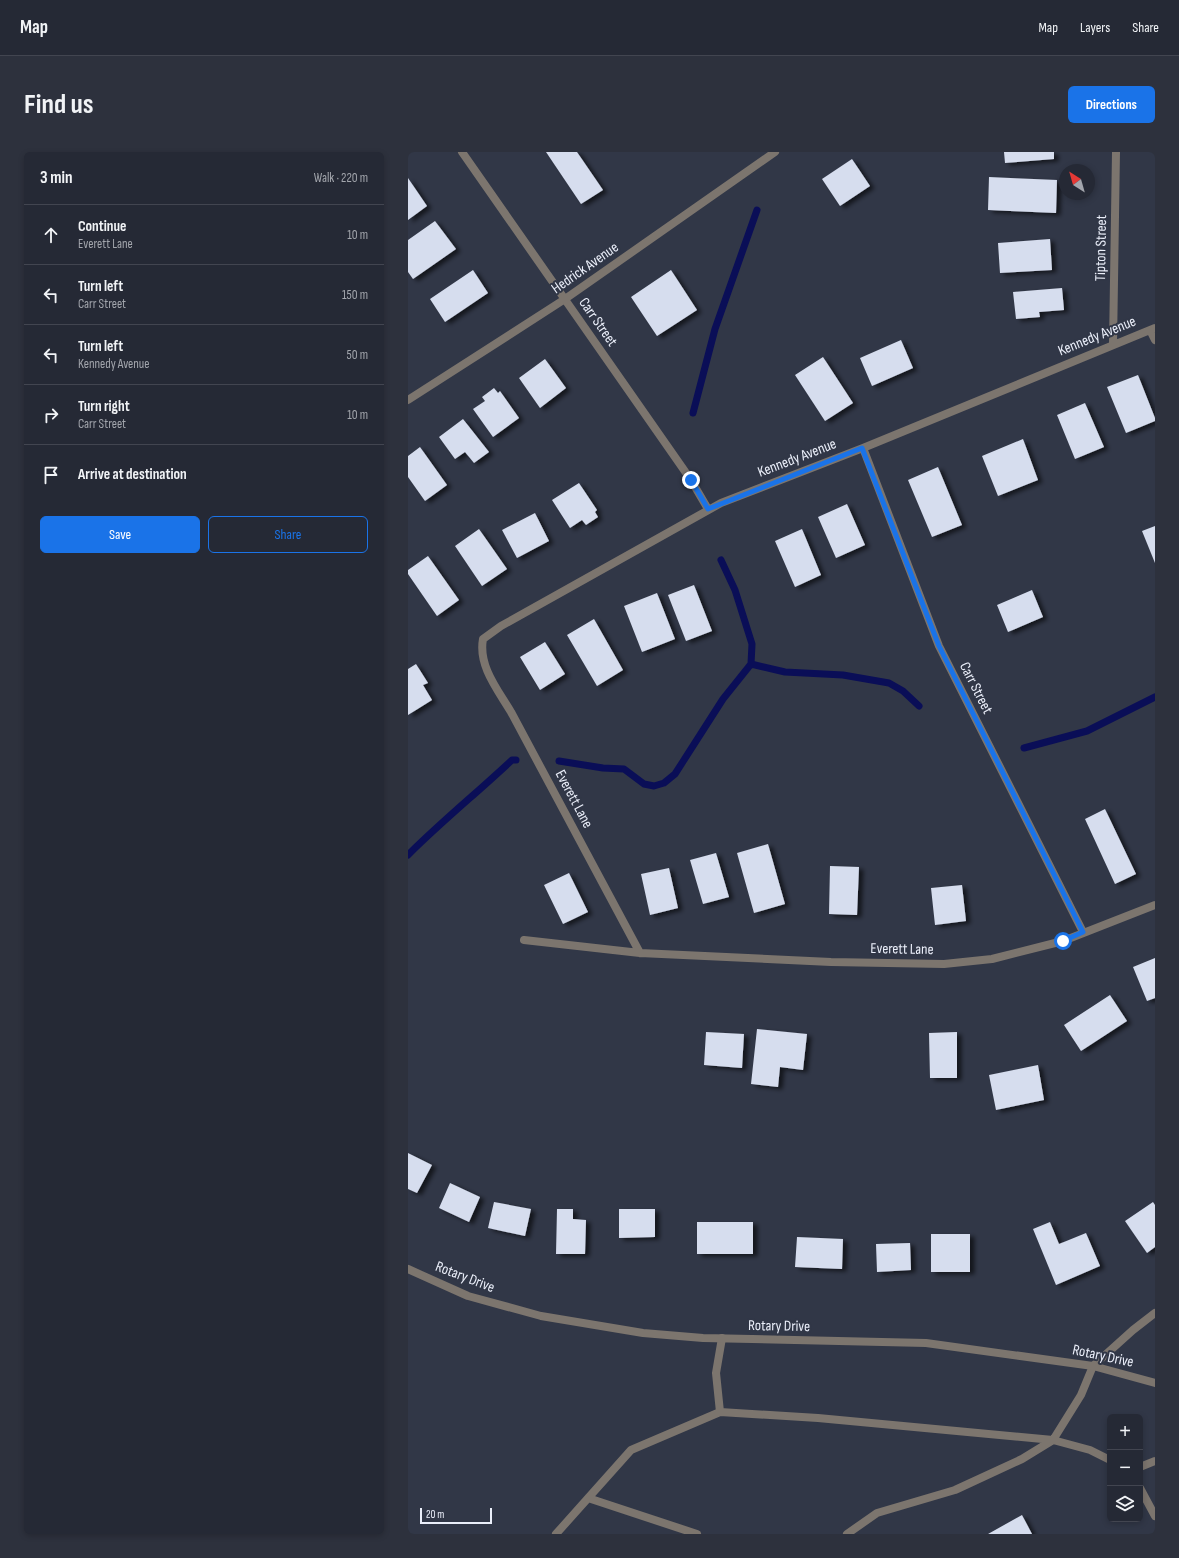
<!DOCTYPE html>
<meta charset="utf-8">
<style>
:root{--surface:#252935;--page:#2d313d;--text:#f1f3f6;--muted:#a3a6ad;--line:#424550;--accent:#1a73e8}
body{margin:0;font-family:"Sofia Sans Condensed",sans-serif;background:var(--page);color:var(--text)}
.controls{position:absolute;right:12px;bottom:12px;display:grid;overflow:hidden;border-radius:6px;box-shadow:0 2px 6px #0003}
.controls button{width:36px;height:36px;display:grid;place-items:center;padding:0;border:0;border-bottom:1px solid var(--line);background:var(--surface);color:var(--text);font:20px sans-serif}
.compass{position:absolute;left:651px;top:12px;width:36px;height:36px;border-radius:50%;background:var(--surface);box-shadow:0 2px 6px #0003;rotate:323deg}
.scale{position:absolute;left:12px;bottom:10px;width:72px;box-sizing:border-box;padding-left:4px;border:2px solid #ebeffa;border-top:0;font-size:11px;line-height:14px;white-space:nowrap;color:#ebeffa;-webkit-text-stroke:3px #313747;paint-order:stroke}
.stop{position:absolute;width:12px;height:12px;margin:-9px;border:3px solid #1a73e8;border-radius:50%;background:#fff}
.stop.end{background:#1a73e8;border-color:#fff;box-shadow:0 1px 4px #0008}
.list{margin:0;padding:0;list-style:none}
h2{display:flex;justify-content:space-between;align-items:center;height:52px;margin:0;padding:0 16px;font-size:17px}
h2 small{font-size:13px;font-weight:400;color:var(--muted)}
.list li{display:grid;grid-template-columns:26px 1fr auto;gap:12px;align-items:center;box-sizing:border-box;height:60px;padding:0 16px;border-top:1px solid var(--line)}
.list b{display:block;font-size:15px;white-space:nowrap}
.list p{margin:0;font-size:13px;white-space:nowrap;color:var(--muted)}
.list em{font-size:13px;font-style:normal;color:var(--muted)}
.actions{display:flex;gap:8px;padding:12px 16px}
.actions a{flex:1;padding:9px 0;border:1px solid var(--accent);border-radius:6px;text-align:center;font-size:14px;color:var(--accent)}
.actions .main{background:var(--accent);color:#fff}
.icon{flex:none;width:22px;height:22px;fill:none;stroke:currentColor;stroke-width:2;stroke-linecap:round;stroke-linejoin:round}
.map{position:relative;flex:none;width:747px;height:1382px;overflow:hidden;border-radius:6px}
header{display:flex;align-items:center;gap:24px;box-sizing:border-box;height:56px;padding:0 20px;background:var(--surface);border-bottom:1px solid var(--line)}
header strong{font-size:19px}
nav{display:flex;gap:22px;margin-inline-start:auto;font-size:14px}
.intro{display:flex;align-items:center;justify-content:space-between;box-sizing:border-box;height:96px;padding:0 24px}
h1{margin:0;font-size:28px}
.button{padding:10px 18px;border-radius:6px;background:var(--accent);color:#fff;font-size:14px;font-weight:700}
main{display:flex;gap:24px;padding:0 24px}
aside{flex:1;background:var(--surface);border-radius:6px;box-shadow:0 2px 6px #0003}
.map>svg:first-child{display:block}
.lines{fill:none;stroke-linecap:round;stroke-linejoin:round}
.stream{stroke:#0a0e57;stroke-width:7}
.building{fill:#d6ddee;filter:url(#shadow)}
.service{stroke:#7c756e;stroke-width:8}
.minor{stroke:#7c756e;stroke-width:8}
.tertiary{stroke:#7c756e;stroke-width:8}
.route{stroke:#1a73e8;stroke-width:5}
.labels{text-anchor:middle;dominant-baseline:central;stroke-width:4;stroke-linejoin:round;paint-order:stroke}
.street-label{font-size:15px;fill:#ebeffa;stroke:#313747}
</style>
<header>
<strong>Map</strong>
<nav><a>Map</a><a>Layers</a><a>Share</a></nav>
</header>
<div class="intro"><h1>Find us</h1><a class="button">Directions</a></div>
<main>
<aside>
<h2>3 min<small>Walk · 220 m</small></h2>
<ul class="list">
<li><svg class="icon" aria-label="ahead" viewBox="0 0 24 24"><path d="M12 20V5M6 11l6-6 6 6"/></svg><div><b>Continue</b><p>Everett Lane</p></div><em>10 m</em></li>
<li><svg class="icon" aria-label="left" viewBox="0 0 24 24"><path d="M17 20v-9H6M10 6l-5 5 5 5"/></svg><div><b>Turn left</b><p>Carr Street</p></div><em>150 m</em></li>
<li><svg class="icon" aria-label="left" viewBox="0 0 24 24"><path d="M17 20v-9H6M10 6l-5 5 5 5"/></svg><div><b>Turn left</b><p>Kennedy Avenue</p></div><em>50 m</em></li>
<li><svg class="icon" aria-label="right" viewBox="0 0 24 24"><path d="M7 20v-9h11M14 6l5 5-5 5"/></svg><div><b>Turn right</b><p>Carr Street</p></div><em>10 m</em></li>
<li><svg class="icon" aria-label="arrive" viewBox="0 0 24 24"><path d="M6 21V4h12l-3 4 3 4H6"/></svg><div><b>Arrive at destination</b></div></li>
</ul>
<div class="actions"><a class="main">Save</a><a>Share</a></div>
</aside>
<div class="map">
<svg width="747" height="1382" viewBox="0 0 747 1382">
<defs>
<filter id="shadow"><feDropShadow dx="4.5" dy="2.5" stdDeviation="2" flood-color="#0009"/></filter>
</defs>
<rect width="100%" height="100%" fill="#313747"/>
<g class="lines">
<path class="stream" d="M285 261 307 177 349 58
M343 512 377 520 435 523 481 531 495 539 511 554
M616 596 679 579 747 545
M151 609 195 616 216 617 236 632 246 634 256 631 267 622 315 547 343 512 344 492 327 438 313 408
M0 703C33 670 70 640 104 608H108"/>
</g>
<path class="building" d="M138 0H169L195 38 173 52Z
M596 0H646V7L597 11Z
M444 7 462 34 432 54 414 27Z
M581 25 649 28 648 61 580 58Z
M0 26 19 54 0 68Z
M27 69 48 97 5 127 0 120V88Z
M642 87 644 118 592 121 590 91Z
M65 118 80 141 37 170 22 147Z
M263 118 289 158 249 184 223 145Z
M654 136 656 158 631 160 632 165 608 167 605 140Z
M493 188 505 216 464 234 452 206Z
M415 205 445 251 417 269 387 223Z
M137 207 158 236 132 256 111 226Z
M730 223 747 266V269L718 281 699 235Z
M86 236 90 241 92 239 111 266 85 285 65 257 77 249 74 245Z
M677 251 696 295 667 307 649 263Z
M55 267 81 300 66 311 57 300 47 307 31 285Z
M615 287 630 328 590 344 574 304Z
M12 295 39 333 17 349 0 325V304Z
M530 315 554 373 524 385 500 328Z
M171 331 189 358 187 360 190 365 178 373 174 368 162 376 144 348Z
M439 352 457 393 428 406 410 365Z
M127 361 141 389 109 406 94 378Z
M747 374V411L734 379Z
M71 377 99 417 74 434 47 394Z
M394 377 413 423 387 435 367 389Z
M20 404 51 448 29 464 0 422V418Z
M286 433 304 479 278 489 260 443Z
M624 438 635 465 600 480 589 453Z
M249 441 267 487 234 500 216 454Z
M186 467 215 518 189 534 159 483Z
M137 490 157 522 132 538 112 505Z
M8 512 20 531 15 533 24 548 0 563V517Z
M697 657 728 722 707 732 677 667Z
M360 692 377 752 346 761 329 701Z
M308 701 321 745 295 752 282 708Z
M422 714 451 715 449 763 421 762Z
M261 716 270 756 242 763 233 722Z
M161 721 180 760 155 772 136 733Z
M554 733 558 769 527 773 523 736Z
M747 806V846L739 849 725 815Z
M702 843 719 869 673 899 656 873Z
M349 877 399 882 395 918 372 915 370 935 343 932Z
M298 880 336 882 334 916 296 913Z
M549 880V926H522L521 881Z
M630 913 636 948 588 958 581 923Z
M0 1001 24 1013 9 1041 0 1037Z
M42 1031 72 1045 61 1070 31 1056Z
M86 1050 123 1057 117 1084 80 1076Z
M745 1050 747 1053V1095L739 1101 717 1069Z
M149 1057H165V1067L178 1068 177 1102H148Z
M211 1057H247V1085L211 1086Z
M289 1070H345V1102H289Z
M642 1070 651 1092 678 1081 692 1114 648 1133 625 1077Z
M523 1082H562V1120H523Z
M389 1085 435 1087 434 1117 387 1115Z
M502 1091 503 1118 469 1120 468 1092Z
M614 1363 624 1382H580Z"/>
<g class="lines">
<path class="service" d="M312 1260 308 1221 314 1186
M732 1315 747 1309
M732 1336 747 1364
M180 1346 289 1382
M148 1382 223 1298 312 1260 410 1266 645 1288 682 1298 702 1308
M439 1382 469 1361 547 1338 614 1307 645 1288 673 1243 685 1214"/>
<path class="minor" d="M54 0 283 328 300 357
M742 178 747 188
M705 193 708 0
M0 248 157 147 367 0
M455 296 531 494 675 780
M116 788 232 801 423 810 536 812 584 807 655 789 747 753
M232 801 103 560C90 538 70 514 75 487L93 474 313 351 455 296 747 176
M685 1214 725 1178 747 1161"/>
<path class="tertiary" d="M0 1117 60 1144 133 1164 235 1181 295 1186 518 1191 685 1214 747 1231"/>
</g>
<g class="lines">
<path class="route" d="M283 328 300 357 454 296 531 494 675 780 655 789"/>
</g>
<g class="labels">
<g class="street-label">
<text transform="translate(693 96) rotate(-89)">Tipton Street</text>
<text transform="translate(177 116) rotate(-35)">Hedrick Avenue</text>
<text transform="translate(190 170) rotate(55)">Carr Street</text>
<text transform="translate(689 184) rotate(-22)">Kennedy Avenue</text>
<text transform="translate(389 306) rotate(-21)">Kennedy Avenue</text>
<text transform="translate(568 536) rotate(63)">Carr Street</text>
<text transform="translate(166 647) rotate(62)">Everett Lane</text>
<text transform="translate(494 797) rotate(1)">Everett Lane</text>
<text transform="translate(57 1125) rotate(21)">Rotary Drive</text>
<text transform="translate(371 1174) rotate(1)">Rotary Drive</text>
<text transform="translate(695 1204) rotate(12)">Rotary Drive</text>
</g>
</g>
</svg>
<div class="controls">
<button>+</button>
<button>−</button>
<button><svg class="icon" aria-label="layers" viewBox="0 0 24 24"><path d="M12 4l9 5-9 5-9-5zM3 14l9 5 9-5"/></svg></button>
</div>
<svg class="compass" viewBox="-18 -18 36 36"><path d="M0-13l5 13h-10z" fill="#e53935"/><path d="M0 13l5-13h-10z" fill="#a3a6ad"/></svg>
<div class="scale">20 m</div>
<div class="stop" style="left:655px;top:789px"></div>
<div class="stop end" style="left:283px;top:328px"></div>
</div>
</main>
